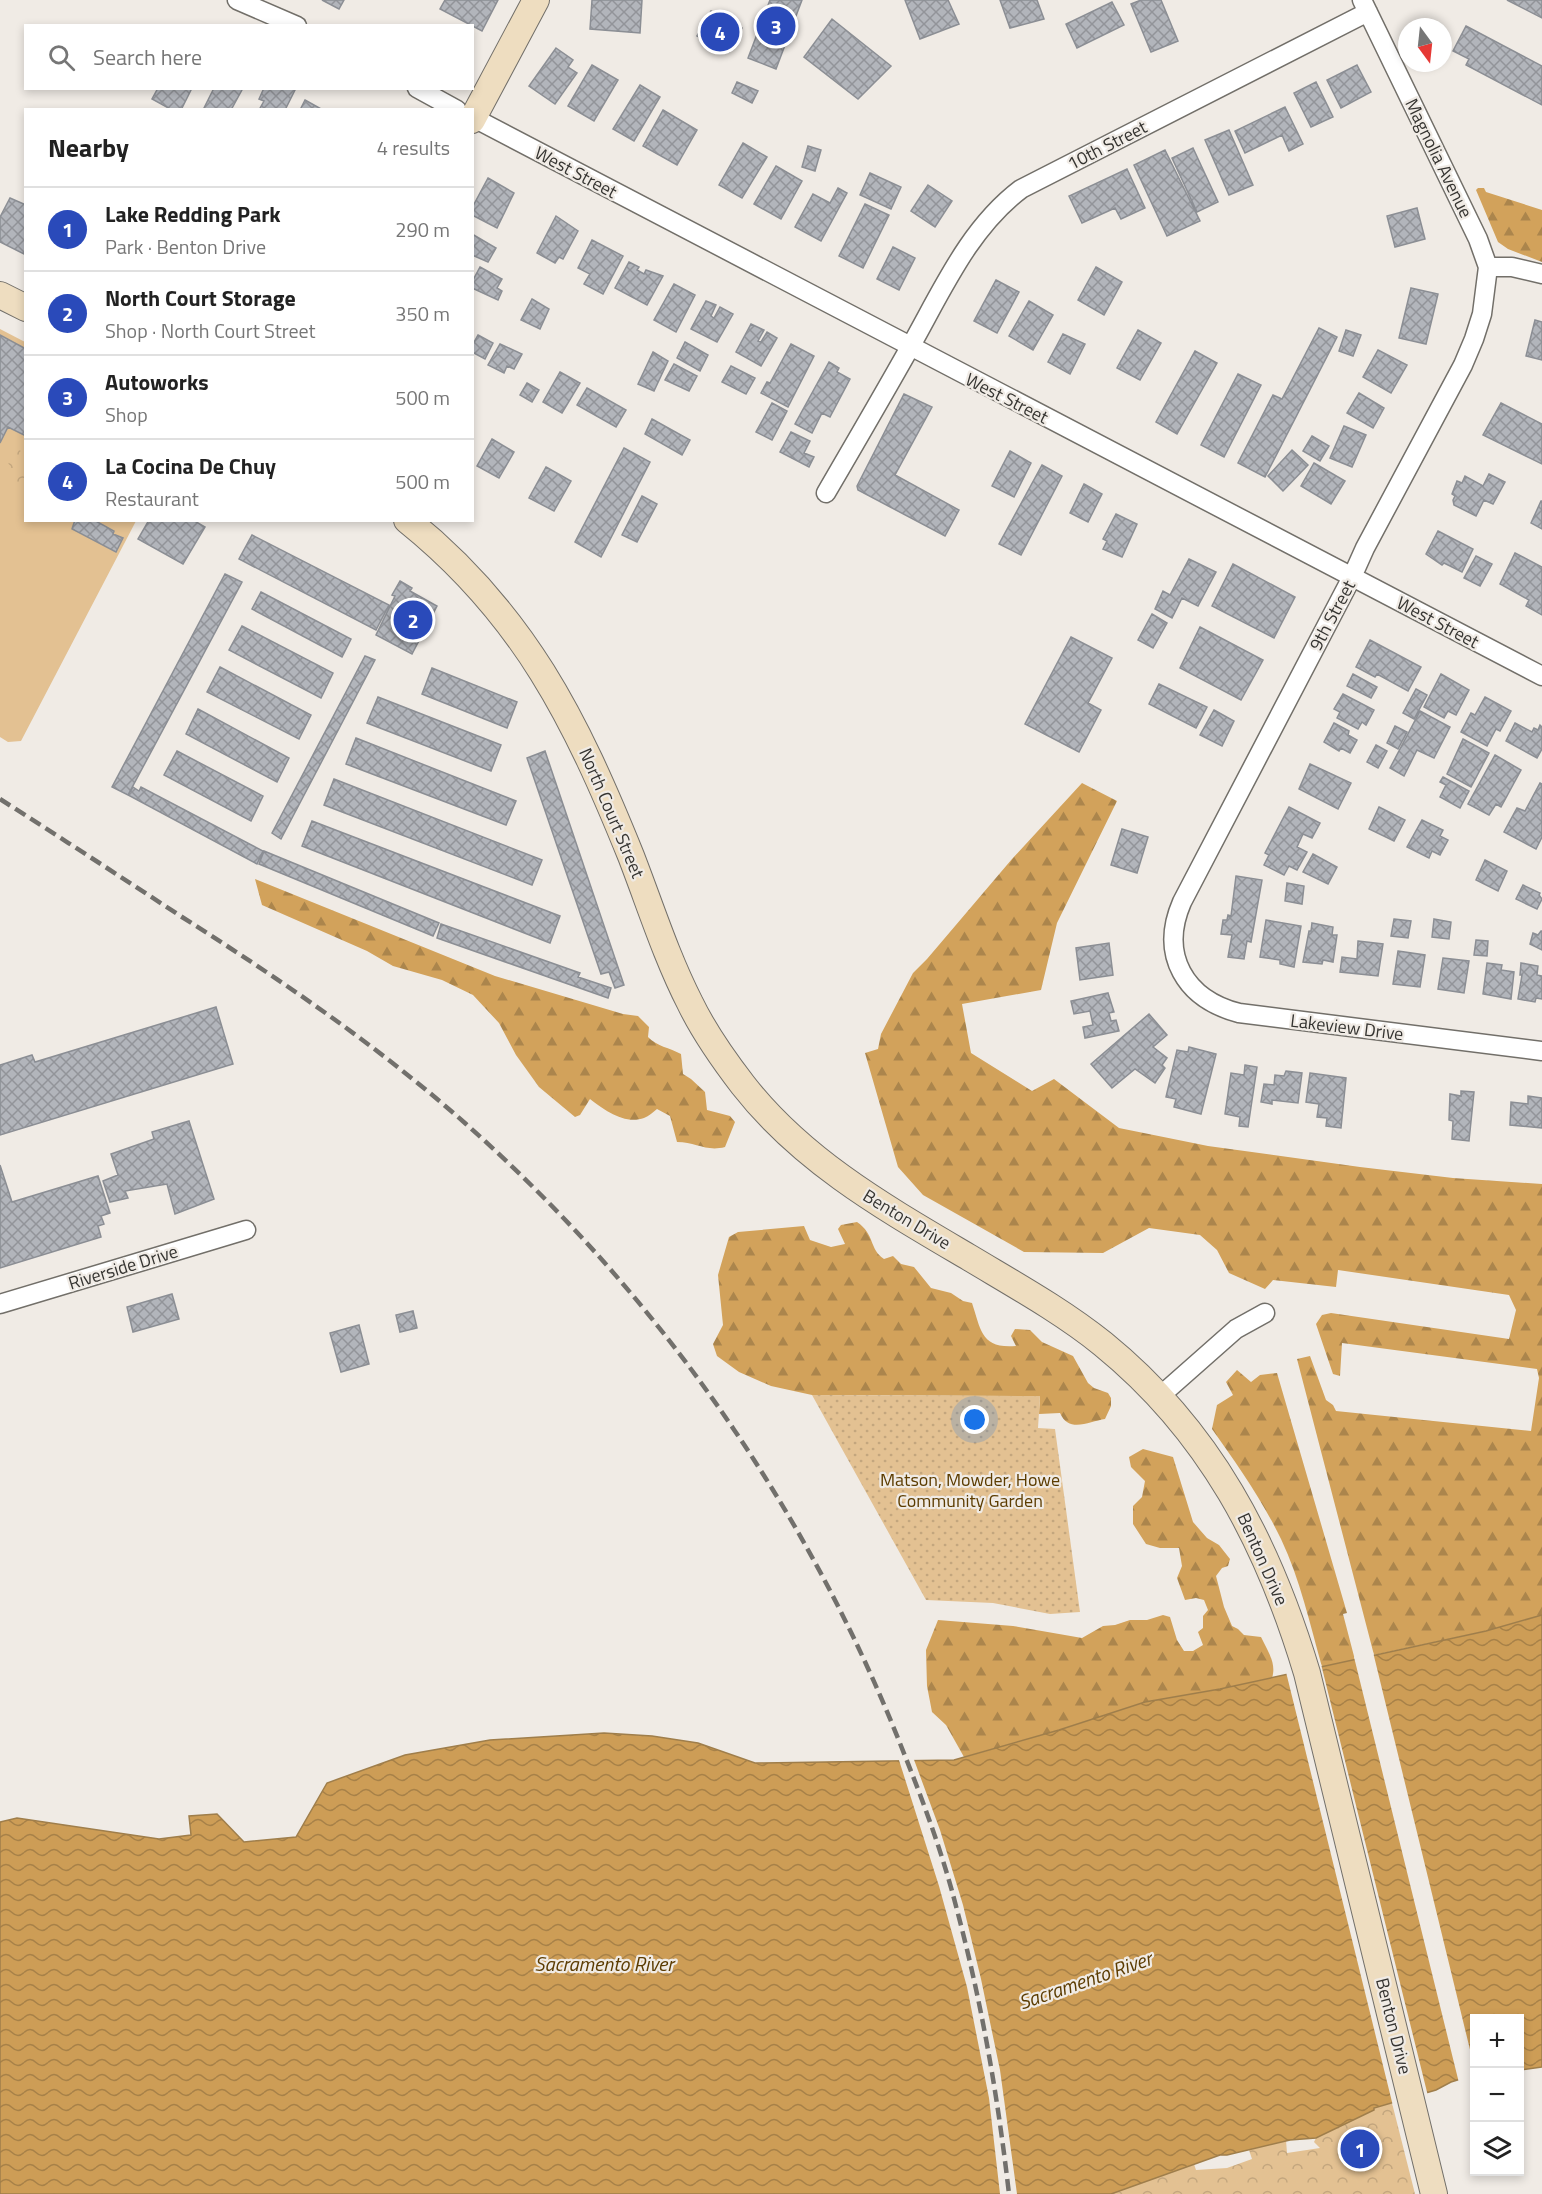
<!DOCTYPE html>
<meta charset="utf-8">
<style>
:root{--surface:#fff;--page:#f6f6f6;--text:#222;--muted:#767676;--line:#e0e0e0;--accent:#2a4aba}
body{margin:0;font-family:"Titillium Web",sans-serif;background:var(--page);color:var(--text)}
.controls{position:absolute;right:18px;bottom:18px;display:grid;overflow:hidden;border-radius:0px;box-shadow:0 3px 9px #0003}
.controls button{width:54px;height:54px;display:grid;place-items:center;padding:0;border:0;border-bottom:2px solid var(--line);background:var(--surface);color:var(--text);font:30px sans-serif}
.compass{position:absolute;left:1398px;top:18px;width:54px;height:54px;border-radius:50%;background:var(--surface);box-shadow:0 3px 9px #0003;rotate:165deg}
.you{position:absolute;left:975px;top:1420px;width:21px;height:21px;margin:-15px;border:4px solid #fff;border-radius:50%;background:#1a73e8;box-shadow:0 0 0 9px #1a73e833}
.badge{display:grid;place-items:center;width:39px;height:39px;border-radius:50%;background:var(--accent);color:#fff;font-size:20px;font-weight:700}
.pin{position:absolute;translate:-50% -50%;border:3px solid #fff;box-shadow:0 2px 6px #0006}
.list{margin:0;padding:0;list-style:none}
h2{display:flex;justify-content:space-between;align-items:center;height:78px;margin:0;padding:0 24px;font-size:26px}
h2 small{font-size:20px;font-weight:400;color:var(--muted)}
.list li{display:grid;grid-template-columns:39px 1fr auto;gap:18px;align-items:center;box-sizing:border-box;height:84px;padding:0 24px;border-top:2px solid var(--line)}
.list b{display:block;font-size:22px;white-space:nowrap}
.list p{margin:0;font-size:20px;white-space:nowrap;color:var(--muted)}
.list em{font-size:20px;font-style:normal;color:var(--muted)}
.icon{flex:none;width:33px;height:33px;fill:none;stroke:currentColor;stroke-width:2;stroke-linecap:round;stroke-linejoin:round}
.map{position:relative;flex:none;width:1542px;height:2194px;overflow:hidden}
.search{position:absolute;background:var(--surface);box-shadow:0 3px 9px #0003;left:24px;top:24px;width:450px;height:66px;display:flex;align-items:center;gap:15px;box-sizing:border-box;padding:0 21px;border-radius:0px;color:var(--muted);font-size:22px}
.panel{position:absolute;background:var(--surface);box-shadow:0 3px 9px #0003;left:24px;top:108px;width:450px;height:414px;border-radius:0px}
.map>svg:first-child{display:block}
.grass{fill:#e3c192}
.forest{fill:url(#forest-firs)}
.park{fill:url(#park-crowns)}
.garden{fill:url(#garden-dots)}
.water{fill:url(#water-waves);stroke:#9f7e4b;stroke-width:1.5}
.pier{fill:#f0ebe5}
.building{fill:url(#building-cross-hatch);stroke:#8b8e94;stroke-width:1.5}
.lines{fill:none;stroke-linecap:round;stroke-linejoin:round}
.street-casing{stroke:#726f69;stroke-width:21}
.secondary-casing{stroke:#726f69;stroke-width:28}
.street{stroke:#fff;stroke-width:18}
.secondary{stroke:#eeddc0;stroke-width:26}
.rail{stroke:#72706c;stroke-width:4.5;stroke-dasharray:12 6;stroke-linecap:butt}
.labels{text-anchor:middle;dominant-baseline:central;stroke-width:4.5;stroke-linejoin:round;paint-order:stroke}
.street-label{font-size:18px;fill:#353431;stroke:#f0ebe5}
.park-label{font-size:18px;fill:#5c3c00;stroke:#f0ebe5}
.water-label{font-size:20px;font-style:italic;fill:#5b3b00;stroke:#f0ebe5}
</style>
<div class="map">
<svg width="1542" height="2194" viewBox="0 0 1542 2194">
<defs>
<pattern id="forest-firs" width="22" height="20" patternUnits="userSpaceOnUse" patternTransform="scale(1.5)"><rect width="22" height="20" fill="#d2a25b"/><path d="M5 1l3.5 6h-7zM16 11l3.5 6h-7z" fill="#ab854c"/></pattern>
<pattern id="park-crowns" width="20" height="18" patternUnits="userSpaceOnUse" patternTransform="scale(1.5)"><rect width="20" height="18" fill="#e3c192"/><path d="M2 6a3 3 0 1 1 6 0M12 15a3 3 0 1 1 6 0" fill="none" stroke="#c3a67e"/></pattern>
<pattern id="garden-dots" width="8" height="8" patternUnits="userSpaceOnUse" patternTransform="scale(1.5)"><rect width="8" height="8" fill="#e3c192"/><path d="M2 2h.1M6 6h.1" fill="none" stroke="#c3a67e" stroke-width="1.8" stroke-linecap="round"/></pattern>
<pattern id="water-waves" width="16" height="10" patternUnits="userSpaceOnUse" patternTransform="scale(1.5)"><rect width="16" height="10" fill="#cd9d56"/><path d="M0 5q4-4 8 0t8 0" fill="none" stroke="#a78148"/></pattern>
<pattern id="building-cross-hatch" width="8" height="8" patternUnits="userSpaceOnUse" patternTransform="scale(1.5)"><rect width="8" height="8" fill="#b2b5bb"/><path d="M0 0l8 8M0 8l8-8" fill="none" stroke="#929499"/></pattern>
</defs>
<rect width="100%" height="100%" fill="#f0ebe5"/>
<path class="grass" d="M0 329 25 342 26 520 136 521 21 741 8 742 0 737Z"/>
<path class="forest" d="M1478 188H1484L1486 192 1542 210V262L1508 249 1498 242 1476 190Z
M1082 783 1117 801 1057 923 1041 990 962 1004 971 1053 1032 1091 1054 1079 1119 1128 1208 1146 1360 1167 1453 1178 1542 1184V1615L1486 1631 1374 1655 1297 1359 1310 1356 1326 1400 1333 1405 1336 1411 1531 1431 1539 1378 1537 1369 1342 1343 1340 1376 1333 1374 1316 1324 1322 1315 1331 1313 1509 1339 1516 1310 1509 1295 1338 1270 1336 1287 1273 1280 1265 1289 1229 1273 1217 1250 1200 1235 1149 1228 1103 1253 1024 1252 923 1195 898 1167 865 1053 878 1049 881 1034 913 973 927 959 1012 859Z
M255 879 495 976 623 1014 638 1016 649 1027 648 1037C656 1046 670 1048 681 1054L683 1074 691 1079 705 1092 707 1110 730 1116 735 1122 725 1147C706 1152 696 1142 677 1142L670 1116 657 1109C653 1112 649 1116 644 1118 625 1125 604 1110 590 1099L580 1115 575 1117 539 1087 516 1055 499 1023 473 995 442 980 393 966 367 951 262 905Z
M857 1222C875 1234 869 1249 884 1259L893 1256 901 1264 914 1267 931 1288 951 1293 963 1301 972 1303C981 1330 981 1349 1016 1346L1011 1336 1015 1329 1030 1330 1042 1342 1073 1356 1088 1383 1094 1388 1108 1393 1111 1398V1406L1105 1419C1090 1421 1069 1434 1060 1413L1039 1414 1040 1396 812 1395 771 1386 739 1372 717 1356 713 1344 723 1325 718 1275 729 1237 738 1232 804 1226 810 1240 831 1247 845 1244 838 1229 841 1225Z
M1237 1370 1251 1382 1260 1375 1277 1373 1347 1613 1343 1614 1355 1660 1322 1667C1310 1624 1300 1579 1281 1539 1262 1500 1237 1464 1212 1429L1217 1405 1233 1395 1226 1382Z
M1143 1449 1173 1457 1193 1522 1207 1538 1219 1545 1230 1559 1228 1566 1222 1568 1216 1576 1224 1607 1232 1626 1238 1629 1244 1635 1261 1637C1267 1650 1277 1663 1272 1678L1220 1689 1145 1702 1059 1730 964 1757 946 1725 932 1712 927 1686 926 1650 938 1620 1013 1626 1082 1638 1103 1626 1115 1625 1130 1620H1147L1163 1615 1170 1617 1177 1640 1184 1651H1193L1203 1645 1198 1632 1203 1628V1616L1208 1610 1204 1600 1196 1598 1185 1600 1177 1578 1182 1566 1179 1548H1160L1146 1544 1133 1524V1506L1142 1497 1145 1481 1131 1467 1129 1457Z"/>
<path class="park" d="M15 448 25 453V487L15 482 8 462Z
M1392 2103 1415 2194H1111L1194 2164 1196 2170 1227 2168 1252 2159 1249 2150 1286 2140 1287 2153 1320 2148 1314 2142 1316 2138 1373 2110V2108Z"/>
<path class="garden" d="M812 1395 1040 1396 1038 1428 1055 1429 1080 1612 1050 1614 993 1603 926 1600Z"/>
<path class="water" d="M1542 1615V2067L1520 2070V2018H1474V2075L1451 2082 1436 2090 1374 2108V2110L1316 2138 1290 2140 1227 2155H1220L1111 2194H0V1822L17 1818 159 1839 191 1835 189 1816 217 1814 244 1842 296 1837 327 1783 405 1755 490 1740 604 1733 652 1736 698 1743 755 1763 954 1760 1059 1730 1145 1702 1220 1689 1486 1631Z"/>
<path class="pier" d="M1373 1652 1474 2066V2079L1459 2083 1354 1657Z
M1321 1664 1428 2096 1393 2106 1286 1672Z
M898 1757H913L940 1830 963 1905 981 1979 1000 2070 1017 2194H1000L989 2098 967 1987 939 1886Z"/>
<path class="building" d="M322 0H344L339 9Z
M445 0H498L482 31 440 9Z
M592 0H642L640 33 590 29Z
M770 0H802L776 69 748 58Z
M905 0H948L959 24 920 39Z
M1000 0H1037L1044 19 1010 28Z
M1141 0H1161L1178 41 1151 52 1131 4Z
M1507 0H1542V18Z
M1112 2 1124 25 1077 48 1066 24Z
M711 11 742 28 729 52 697 36Z
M832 19 891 66 858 99 804 57Z
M1466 26 1542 66V105L1466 65 1469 59 1453 51Z
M556 48 573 60 568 67 577 73 555 104 529 86Z
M592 65 618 80 594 121 568 106Z
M1357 65 1371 92 1341 108 1327 80Z
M737 82 758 91 752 103 732 93Z
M1316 82 1333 117 1311 127 1294 93Z
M640 85 660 97 634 141 613 129Z
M158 88H192L181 110H172L152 99Z
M214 88H243L231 110H203Z
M264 88H296L285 110H259L264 101 259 99Z
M305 100 323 110H300Z
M1285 107 1303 144 1289 151 1282 135 1245 153 1235 131Z
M663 110 697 130 677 165 643 146Z
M1229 130 1253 185 1229 195 1205 140Z
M743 143 767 157 742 198 719 185Z
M808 146 821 150 815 171 802 167Z
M1193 148 1218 202 1197 212 1172 158Z
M1165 150 1200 221 1167 236 1134 165Z
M776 166 802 181 781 219 754 204Z
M1127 169 1145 208 1121 219 1115 208 1082 223 1069 196Z
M870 173 901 187 891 209 860 195Z
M488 178 514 193 497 228 472 215V208Z
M928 185 952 201 935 227 911 211Z
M838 188 847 193 821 241 795 227 813 194 830 203Z
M10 198 26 205V255L0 242V217Z
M865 204 889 215 863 268 839 256Z
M1417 208 1425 239 1395 247 1387 216Z
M556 216 578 231 563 259 559 257 555 263 537 253Z
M472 234 496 248 488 262 472 255Z
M592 240 623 256 603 294 584 284 590 274 578 268Z
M893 247 915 258 899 290 877 279Z
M629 262 639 267 637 270 644 274 646 270 663 276 647 305 615 288Z
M480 267 502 279 497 288 502 291 498 300 472 288V282Z
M1096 267 1122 282 1104 315 1078 300Z
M996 280 1019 292 997 333 974 321Z
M674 284 695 295 676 332 654 320Z
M1411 288 1438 294 1426 344 1399 338Z
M532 299 549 309 540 329 521 320Z
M706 301 716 305 711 316 714 318 720 307 733 314 717 342 691 329Z
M1029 301 1053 315 1033 350 1009 336Z
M1535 320 1542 322V360L1526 356Z
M751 324 764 330 758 341 761 342 767 332 777 338 761 366 736 352Z
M1319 328 1337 337 1265 477 1238 463 1273 395 1282 399Z
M1138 330 1161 343 1140 380 1117 368Z
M1346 330 1361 335 1353 356 1339 351Z
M1063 334 1085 344 1070 374 1048 362Z
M0 335 26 349V436L8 427 0 443Z
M478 335 493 343 485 359 472 352V346Z
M685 342 708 355 700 371 677 358Z
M500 344 522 354 514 369 507 366 504 373 488 365Z
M791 344 814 356 788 407 761 393 767 382 770 383Z
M1378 350 1407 365 1391 393 1363 377Z
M1195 351 1217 363 1177 434 1156 422Z
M653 352 668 361 654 391 638 384Z
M829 362 839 368 837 372 850 379 830 417 822 413 812 433 795 424Z
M674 364 697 376 689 391 665 380Z
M731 366 755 378 746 394 722 382Z
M560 372 580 383 562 413 543 402Z
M1238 374 1261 385 1224 457 1201 445Z
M527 383 539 390 532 402 520 395Z
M587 388 626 410 616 427 577 405Z
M1359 393 1384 408 1373 428 1347 413Z
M904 394 932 407 895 475 959 510 945 536 858 490 857 486Z
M772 403 787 411 772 440 756 432Z
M1501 403 1542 424V464L1483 435Z
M652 419 690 440 682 455 645 434Z
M1344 426 1366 435 1352 467 1330 458Z
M791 432 810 441 804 453 814 457 809 467 780 452Z
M1312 436 1329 446 1320 461 1303 451Z
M492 439 514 452 499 478 477 466Z
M624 448 650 462 601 557 575 542Z
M1292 450 1308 465 1283 491 1268 476Z
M1010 451 1031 463 1014 497 992 486Z
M1314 463 1345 481 1331 504 1301 486Z
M1042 465 1062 476 1021 555 999 544Z
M546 467 571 481 554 511 529 498Z
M1489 474 1505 482 1493 504 1484 500 1476 516 1454 505 1453 500 1455 496 1452 494 1457 481 1462 483 1465 476 1483 486Z
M1084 484 1102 494 1088 522 1070 513Z
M642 496 657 504 637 542 622 535Z
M1541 501H1542V529L1531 523Z
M1116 514 1137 524 1122 557 1103 549 1107 541 1103 539Z
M75 520H94L114 531 113 534 123 538 116 552 72 529Z
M149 520H193L205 527 183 564 138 539Z
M1438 531 1473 549 1462 572 1444 563 1442 565 1426 554Z
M252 535 389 605 376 630 239 559Z
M1515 553 1542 567V615L1526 606 1529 600 1500 584Z
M1476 556 1492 564 1480 586 1464 578Z
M1189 559 1216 572 1198 606 1182 598 1172 618 1155 609 1163 591 1170 595Z
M1233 564 1295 597 1274 638 1212 606Z
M225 574 242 582 128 795 112 787Z
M400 581 412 588 410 591 437 606 412 654 376 635 395 596 392 595Z
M261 592 351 639 342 657 252 609Z
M1152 614 1167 623 1153 648 1138 640Z
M242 626 333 673 321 698 229 650Z
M1200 627 1263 660 1241 700 1180 668Z
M1071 637 1112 658 1088 703 1101 710 1079 752 1025 724Z
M1370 640 1421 667 1408 691 1377 674 1375 677 1356 667Z
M365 656 375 660 281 839 272 833Z
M220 667 311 715 299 739 207 692Z
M432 668 517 702 507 728 422 694Z
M1353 674 1377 687 1371 698 1347 686Z
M1441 674 1469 690 1456 715 1448 711 1444 718 1424 707Z
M1159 684 1207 707 1196 728 1149 704Z
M1416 689 1427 695 1414 719 1403 713Z
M1343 694 1374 710 1366 725 1362 722 1358 729 1337 718 1340 712 1334 709Z
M378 697 501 745 491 771 367 723Z
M1485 697 1511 711 1500 731 1496 729 1487 746 1461 732 1471 713 1475 715Z
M198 709 289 758 277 782 186 734Z
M1214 710 1234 721 1222 746 1200 735Z
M1420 711 1450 727 1434 758 1417 750 1404 776 1390 768Z
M1334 723 1349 731 1348 735 1357 740 1350 753 1341 748 1339 751 1324 742Z
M1515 723 1532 732 1534 728 1538 730 1540 725 1542 727V749L1537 758 1506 741Z
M1395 726 1407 732 1398 749 1387 743Z
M356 738 516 801 506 825 346 764Z
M1463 739 1489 753 1471 787 1447 774Z
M1376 745 1387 751 1378 768 1367 762Z
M177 751 263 796 251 821 164 775Z
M545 751 624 985 615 988 609 972 601 974 527 758Z
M1495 755 1521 770 1501 807 1496 804 1489 815 1468 804Z
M1310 764 1351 783 1338 809 1299 789Z
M1443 777 1469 791 1460 808 1440 797 1446 785 1440 782Z
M334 779 542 860 532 885 324 805Z
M1540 783 1542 784V837L1536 849 1504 832 1517 808 1525 811Z
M133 787 139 791 141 787 263 851 257 864 128 795Z
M1289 807 1320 823 1312 838 1303 834 1297 847 1307 852 1297 870 1289 866 1284 875 1264 865 1269 855 1265 853Z
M1379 807 1405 820 1394 841 1369 829Z
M1422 820 1443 830 1440 836 1448 840 1440 855 1432 851 1429 858 1407 847Z
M312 821 560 916 550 943 302 846Z
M1122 829 1148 837 1137 873 1111 865Z
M264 851 439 923 433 936 259 864Z
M1313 854 1337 867 1328 884 1303 872Z
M1485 860 1507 871 1498 891 1476 880Z
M1236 876 1262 880 1251 942 1247 941 1244 959 1228 957 1232 935 1221 934 1223 920H1227L1228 915 1231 916Z
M1287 883 1304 886 1302 904 1285 901Z
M1523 885 1540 893 1539 895 1542 899 1537 909 1516 899Z
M1394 919 1411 921 1408 938 1391 936Z
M1434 919 1451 922 1449 939 1432 937Z
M1266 920 1301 926 1294 967 1280 964V960L1260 957Z
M1312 923 1333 927 1332 935H1337L1333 962 1323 960 1322 964 1303 962 1309 931H1311Z
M441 924 580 973 578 977 611 988 608 998 437 938Z
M1541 931H1542V950L1530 944 1533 933 1538 935Z
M1476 940 1488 941 1487 956 1474 955Z
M1358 941 1383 944 1378 976 1340 972 1342 957 1357 959Z
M1109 943 1113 975 1080 980 1076 948Z
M1398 951 1425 955 1420 987 1393 984Z
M1443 958 1469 961 1464 993 1438 989Z
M1487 963 1502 965 1501 970 1514 972 1511 999 1483 994Z
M1521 963 1538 966 1537 975 1542 976V999L1536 998 1535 1002 1518 999 1522 975H1520Z
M1108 993 1114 1012 1109 1013 1111 1021 1116 1020 1119 1031 1085 1038 1083 1027 1093 1025 1090 1011 1074 1014 1071 1001Z
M216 1007 233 1064 0 1135V1065L32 1055 35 1062Z
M1149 1014 1167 1035 1153 1047 1167 1058 1162 1065 1165 1068 1155 1083 1135 1069 1112 1088 1091 1064Z
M1189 1047 1216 1054 1201 1114 1174 1107 1176 1099 1166 1097 1177 1050 1188 1052Z
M1245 1065 1257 1067 1248 1127 1239 1126 1240 1117 1225 1114 1231 1073 1244 1075Z
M1286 1071 1302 1073 1298 1103 1272 1100V1104L1261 1102 1264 1084 1274 1085 1275 1075 1284 1076Z
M1310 1073 1346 1078 1341 1128 1326 1126 1327 1118 1317 1117 1319 1104 1306 1102Z
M1461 1091 1474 1092 1469 1141 1452 1139 1453 1121 1449 1120 1450 1094 1461 1096Z
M1528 1096 1542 1098V1128L1510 1125 1511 1102 1528 1104Z
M189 1121 214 1199 175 1214 167 1184 125 1191 128 1198 110 1202 103 1181 118 1175 111 1154 154 1139 152 1132Z
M0 1165 12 1202 98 1176 110 1213 101 1216 104 1224 98 1226 101 1237 0 1268Z
M172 1294 179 1319 133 1332 127 1307Z
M413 1311 417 1328 400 1332 396 1315Z
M359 1325 369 1364 341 1372 330 1333Z"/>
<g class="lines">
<defs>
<path id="street" d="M237 0 297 26
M1362 0 1478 239 1488 267 1482 314 1474 339 1463 365 1365 548 1352 577 1182 902C1159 955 1185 999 1239 1013L1542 1051
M417 88 457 110
M472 117 1542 676
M1488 267H1512L1542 274
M826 493C854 445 882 397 909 349 941 293 968 229 1021 189L1368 12
M0 1304 246 1230
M1159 1397 1236 1329 1265 1313"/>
<path id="secondary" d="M472 120 536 0
M0 295 26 308
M407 520C524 614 576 720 631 856 650 905 666 956 690 1003 704 1032 723 1059 743 1085 803 1162 887 1209 970 1258 1015 1285 1062 1311 1103 1344 1210 1431 1268 1543 1307 1673L1434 2194"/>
</defs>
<use href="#street" class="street-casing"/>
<use href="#secondary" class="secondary-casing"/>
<use href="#street" class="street"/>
<use href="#secondary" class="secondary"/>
<path class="rail" d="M0 799C61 838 121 877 182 917 281 980 378 1046 466 1124 661 1297 811 1514 905 1756 925 1806 944 1858 957 1910 982 2004 998 2098 1009 2194"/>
</g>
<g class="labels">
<g class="street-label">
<text transform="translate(1107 145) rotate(-27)">10th Street</text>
<text transform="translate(1439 158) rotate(64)">Magnolia Avenue</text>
<text transform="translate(576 172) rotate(28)">West Street</text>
<text transform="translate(1007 398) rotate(27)">West Street</text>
<text transform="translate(1332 615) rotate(-62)">9th Street</text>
<text transform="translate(1438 622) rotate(28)">West Street</text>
<text transform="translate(612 813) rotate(67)">North Court Street</text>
<text transform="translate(1347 1027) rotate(7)">Lakeview Drive</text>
<text transform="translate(907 1219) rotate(31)">Benton Drive</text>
<text transform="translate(123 1267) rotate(-17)">Riverside Drive</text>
<text transform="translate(1263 1559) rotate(66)">Benton Drive</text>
<text transform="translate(1394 2026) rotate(76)">Benton Drive</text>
</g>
<g class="park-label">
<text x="970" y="1479">Matson, Mowder, Howe<tspan x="970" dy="21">Community Garden</tspan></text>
</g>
<g class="water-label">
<text x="604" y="1963">Sacramento River</text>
<text transform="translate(1085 1980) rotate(-19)">Sacramento River</text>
</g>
</g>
</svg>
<div class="controls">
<button>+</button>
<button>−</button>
<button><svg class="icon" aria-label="layers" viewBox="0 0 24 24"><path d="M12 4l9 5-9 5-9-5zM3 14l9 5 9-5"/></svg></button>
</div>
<svg class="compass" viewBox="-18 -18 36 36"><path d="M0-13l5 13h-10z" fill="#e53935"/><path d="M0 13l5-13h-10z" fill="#767676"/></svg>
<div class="you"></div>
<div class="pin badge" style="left:1360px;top:2149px">1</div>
<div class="pin badge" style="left:413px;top:620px">2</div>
<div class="pin badge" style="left:776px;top:26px">3</div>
<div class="pin badge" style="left:720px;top:32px">4</div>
<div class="search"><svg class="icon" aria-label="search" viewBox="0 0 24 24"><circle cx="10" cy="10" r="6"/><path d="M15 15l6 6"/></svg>Search here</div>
<section class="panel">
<h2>Nearby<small>4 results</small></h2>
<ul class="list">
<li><span class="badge">1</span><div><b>Lake Redding Park</b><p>Park · Benton Drive</p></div><em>290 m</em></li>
<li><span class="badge">2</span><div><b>North Court Storage</b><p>Shop · North Court Street</p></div><em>350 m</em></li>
<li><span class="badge">3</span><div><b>Autoworks</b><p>Shop</p></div><em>500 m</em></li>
<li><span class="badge">4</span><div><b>La Cocina De Chuy</b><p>Restaurant</p></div><em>500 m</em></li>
</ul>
</section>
</div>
